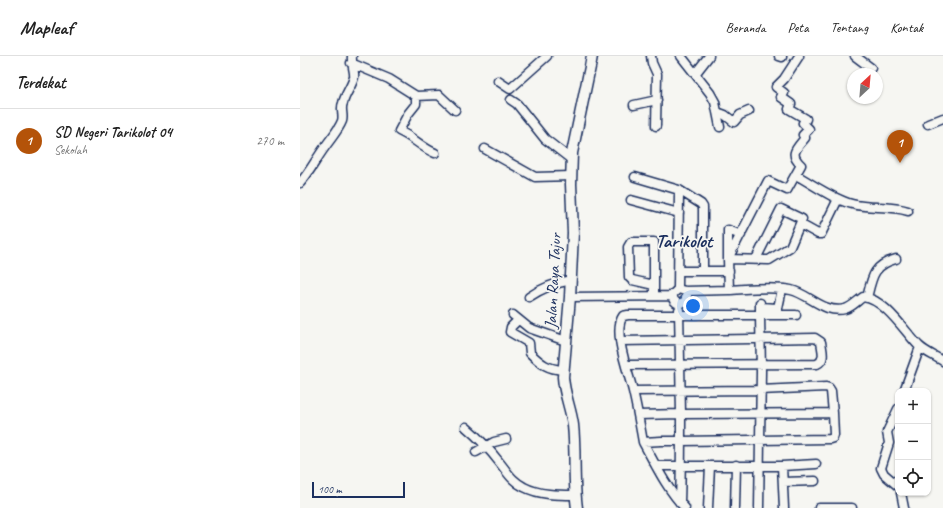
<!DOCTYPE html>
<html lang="id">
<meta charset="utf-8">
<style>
:root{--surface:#fff;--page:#f2f2f2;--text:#222;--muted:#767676;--line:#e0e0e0;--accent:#b45309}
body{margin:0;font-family:Caveat,sans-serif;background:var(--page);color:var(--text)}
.controls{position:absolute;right:12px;bottom:12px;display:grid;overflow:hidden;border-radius:8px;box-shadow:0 1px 3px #0004}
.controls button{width:36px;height:36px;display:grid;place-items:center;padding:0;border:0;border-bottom:1px solid var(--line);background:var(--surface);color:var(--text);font:20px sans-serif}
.compass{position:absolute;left:547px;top:12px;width:36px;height:36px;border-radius:50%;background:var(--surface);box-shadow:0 1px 3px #0004;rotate:26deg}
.scale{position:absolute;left:12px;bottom:10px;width:93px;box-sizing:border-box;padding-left:4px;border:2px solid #1b2f5e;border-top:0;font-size:11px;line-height:14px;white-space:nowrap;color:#1b2f5e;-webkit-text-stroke:3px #f6f6f2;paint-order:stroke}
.you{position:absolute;left:393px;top:250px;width:14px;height:14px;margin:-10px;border:3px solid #fff;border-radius:50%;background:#1a73e8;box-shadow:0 0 0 6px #1a73e833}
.badge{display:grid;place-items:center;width:26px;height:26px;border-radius:50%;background:var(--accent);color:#fff;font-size:13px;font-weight:700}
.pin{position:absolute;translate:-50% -33px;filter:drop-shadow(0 1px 2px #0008)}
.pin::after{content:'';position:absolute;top:21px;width:14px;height:12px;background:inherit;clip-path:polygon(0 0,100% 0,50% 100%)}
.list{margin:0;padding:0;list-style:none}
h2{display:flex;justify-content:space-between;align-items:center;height:52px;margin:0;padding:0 16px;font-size:17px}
h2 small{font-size:13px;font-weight:400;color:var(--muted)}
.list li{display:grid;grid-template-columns:26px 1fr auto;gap:12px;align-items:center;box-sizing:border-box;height:64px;padding:0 16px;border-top:1px solid var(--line)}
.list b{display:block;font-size:15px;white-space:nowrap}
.list p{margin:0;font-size:13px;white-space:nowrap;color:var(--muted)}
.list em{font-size:13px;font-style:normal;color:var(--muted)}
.icon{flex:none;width:22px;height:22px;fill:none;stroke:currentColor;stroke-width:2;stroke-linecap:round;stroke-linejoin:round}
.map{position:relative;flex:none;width:643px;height:452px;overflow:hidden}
header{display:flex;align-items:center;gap:24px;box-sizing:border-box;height:56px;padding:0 20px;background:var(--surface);border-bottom:1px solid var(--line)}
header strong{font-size:19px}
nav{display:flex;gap:22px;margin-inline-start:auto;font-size:14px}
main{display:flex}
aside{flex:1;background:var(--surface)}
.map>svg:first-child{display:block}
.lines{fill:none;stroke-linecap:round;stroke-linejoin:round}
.minor-casing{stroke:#1b2f5e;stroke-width:11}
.major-casing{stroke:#1b2f5e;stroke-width:13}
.minor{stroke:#f6f6f2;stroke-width:8}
.major{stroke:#f6f6f2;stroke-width:10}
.labels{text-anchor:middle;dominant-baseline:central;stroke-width:3.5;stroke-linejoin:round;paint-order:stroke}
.street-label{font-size:17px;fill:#1b2f5e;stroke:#f6f6f2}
.quarter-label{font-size:19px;font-weight:bold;fill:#1b2f5e;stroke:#f6f6f2}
</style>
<header>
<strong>Mapleaf</strong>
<nav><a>Beranda</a><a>Peta</a><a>Tentang</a><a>Kontak</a></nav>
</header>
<main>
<aside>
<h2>Terdekat<small></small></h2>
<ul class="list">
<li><span class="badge">1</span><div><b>SD Negeri Tarikolot 04</b><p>Sekolah</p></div><em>270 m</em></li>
</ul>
</aside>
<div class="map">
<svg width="643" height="452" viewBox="0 0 643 452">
<rect width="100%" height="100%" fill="#f6f6f2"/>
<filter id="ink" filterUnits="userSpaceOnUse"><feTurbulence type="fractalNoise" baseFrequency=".025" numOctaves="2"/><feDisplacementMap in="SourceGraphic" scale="8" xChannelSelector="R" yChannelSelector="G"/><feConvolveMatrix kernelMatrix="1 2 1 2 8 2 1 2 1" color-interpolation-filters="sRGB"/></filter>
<g filter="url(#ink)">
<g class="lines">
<defs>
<path id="minor" d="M351 0 352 7 357 18 356 70
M381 0 410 37 415 46 420 71
M479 0 482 1V0
M555 0 571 12
M51 7 89 23 116 40 139 39 155 54
M395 18 409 0
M198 25 210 33 247 0
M116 40V48L108 58 99 75C113 81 122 92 135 97
M211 44 217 48 245 83 272 104
M334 49 357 44
M417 56 425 59 434 66 440 59 449 55
M628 68 643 62
M185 93 235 121 271 120
M496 119C514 129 533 143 552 148 570 153 589 149 608 155
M335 121 379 134 401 148 403 151V214
M0 127C10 116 16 103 25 91 31 82 38 75 42 65 44 59 40 53 43 47 45 38 52 30 54 21 55 15 51 9 52 0
M331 144 379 157
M500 168 518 178H521L538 143
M441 179 428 174V203L469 204 490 191 502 163 481 153 456 203
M379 215H429
M378 233 379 134
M429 234C448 233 473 230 491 234 509 238 524 258 545 253 552 251 557 245 563 241 585 243 605 276 619 290 625 296 635 300 643 305
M385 235 387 239 385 245 379 248C374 246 372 243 373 238L378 233 385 235 429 234 428 203 468 125 487 134 501 109C489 98 496 93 505 82L503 79 509 73 503 67 506 63 489 53 491 48 481 41 484 37 476 31 484 23 499 0
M354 240V186H331L328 191 329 221 332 224 354 229
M229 241C242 232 255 227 271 224
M270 241 372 240
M567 242C572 221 573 209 596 203
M460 247V259H496
M460 251 478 252 481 238
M213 259 229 272 266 285
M218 264 211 271 210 276 229 287 230 297C241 308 248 313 263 314
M320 285 515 282 521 286C522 294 526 304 517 308L326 309
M333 335 460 334 526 331 529 332 531 335 533 357
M604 335 620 291
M598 353 588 374 587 376 589 387 581 412 584 418 598 430
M338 359 381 358 379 254
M166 371C179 382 190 394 200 407 208 417 212 425 224 431 239 439 258 439 275 439
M343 386C340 369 337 352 333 335 329 318 312 275 323 260L328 259H460L461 315 459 452
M176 396 194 386 206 383
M356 410H482L516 408
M482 410 484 452
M483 426 515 425
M601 437 604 452
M380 447C381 417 381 388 381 358L533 357 534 379 533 382 530 383 381 385H361L343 386C355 408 368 435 385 452
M408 452 410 410
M435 452 436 409
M519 452H533
M533 452H552"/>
<path id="major" d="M277 452C273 425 276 397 273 369 271 353 264 338 263 321L270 241 273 177 271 128 272 97 290 11 292 0"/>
</defs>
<use href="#minor" class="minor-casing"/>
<use href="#major" class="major-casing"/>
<use href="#minor" class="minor"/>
<use href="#major" class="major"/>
</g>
</g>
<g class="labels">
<g class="street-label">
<text transform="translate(253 225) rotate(-87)">Jalan Raya Tajur</text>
</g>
<g class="quarter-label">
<text x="384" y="185">Tarikolot</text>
</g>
</g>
</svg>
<div class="controls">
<button>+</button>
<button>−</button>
<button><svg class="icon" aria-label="locate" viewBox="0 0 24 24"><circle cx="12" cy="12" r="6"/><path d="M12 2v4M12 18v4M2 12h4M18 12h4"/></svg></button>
</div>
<svg class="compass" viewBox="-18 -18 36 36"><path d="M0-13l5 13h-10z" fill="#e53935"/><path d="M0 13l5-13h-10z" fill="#767676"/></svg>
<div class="scale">100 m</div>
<div class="you"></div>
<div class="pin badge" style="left:600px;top:107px">1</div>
</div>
</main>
